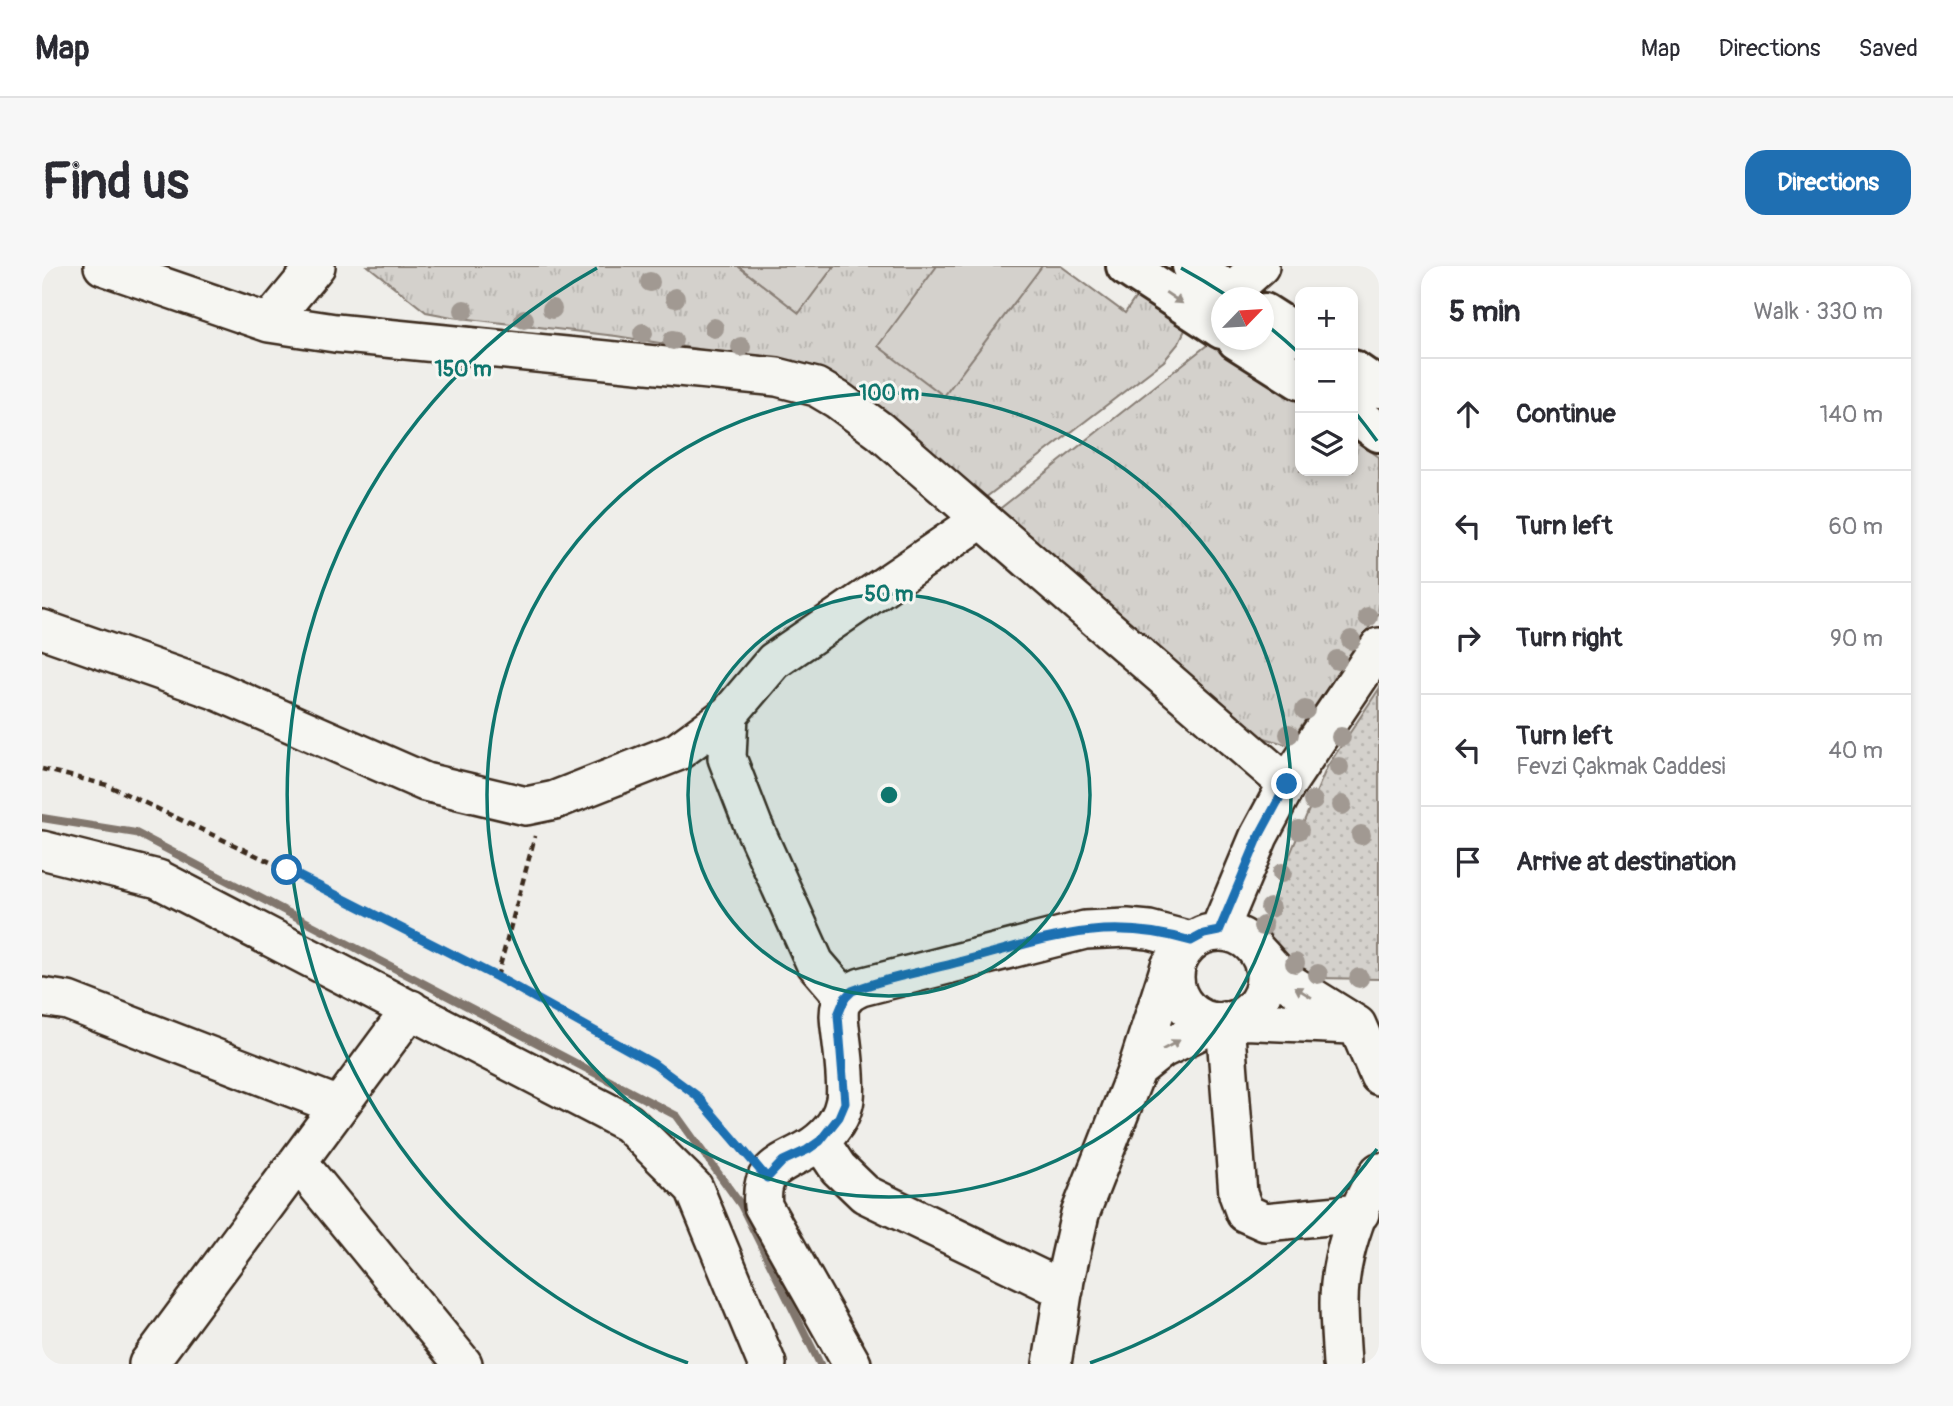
<!DOCTYPE html>
<meta charset="utf-8">
<style>
:root{--surface:#fff;--page:#f7f7f7;--text:#2b2b33;--muted:#7c7c81;--line:#e1e1e2;--accent:#1f6fb2}
body{margin:0;font-family:Pangolin,sans-serif;background:var(--page);color:var(--text)}
.controls{position:absolute;right:21px;top:21px;display:grid;overflow:hidden;border-radius:14px;box-shadow:0 4px 10px #0003}
.controls button{width:63px;height:63px;display:grid;place-items:center;padding:0;border:0;border-bottom:2px solid var(--line);background:var(--surface);color:var(--text);font:35px sans-serif}
.compass{position:absolute;left:1169px;top:21px;width:63px;height:63px;border-radius:50%;background:var(--surface);box-shadow:0 4px 10px #0003;rotate:65deg}
.stop{position:absolute;width:21px;height:21px;margin:-16px;border:5px solid #1f6fb2;border-radius:50%;background:#fff}
.stop.end{background:#1f6fb2;border-color:#fff;box-shadow:0 2px 7px #0008}
.list{margin:0;padding:0;list-style:none}
h2{display:flex;justify-content:space-between;align-items:center;height:91px;margin:0;padding:0 28px;font-size:30px}
h2 small{font-size:23px;font-weight:400;color:var(--muted)}
.list li{display:grid;grid-template-columns:46px 1fr auto;gap:21px;align-items:center;box-sizing:border-box;height:112px;padding:0 28px;border-top:2px solid var(--line)}
.list b{display:block;font-size:26px;white-space:nowrap}
.list p{margin:0;font-size:23px;white-space:nowrap;color:var(--muted)}
.list em{font-size:23px;font-style:normal;color:var(--muted)}
.icon{flex:none;width:38px;height:38px;fill:none;stroke:currentColor;stroke-width:2;stroke-linecap:round;stroke-linejoin:round}
.map{position:relative;flex:none;width:1337px;height:1098px;overflow:hidden;border-radius:21px}
header{display:flex;align-items:center;gap:42px;box-sizing:border-box;height:98px;padding:0 35px;background:var(--surface);border-bottom:2px solid var(--line)}
header strong{font-size:33px}
nav{display:flex;gap:38px;margin-inline-start:auto;font-size:24px}
.intro{display:flex;align-items:center;justify-content:space-between;box-sizing:border-box;height:168px;padding:0 42px}
h1{margin:0;font-size:49px}
.button{padding:18px 32px;border-radius:21px;background:var(--accent);color:#fff;font-size:24px;font-weight:700}
main{display:flex;gap:42px;padding:0 42px}
aside{flex:1;background:var(--surface);border-radius:21px;box-shadow:0 4px 10px #0003}
.map>svg:first-child{display:block}
.grass{fill:url(#grass-tufts);stroke:#887e75;stroke-width:2}
.park{fill:url(#park-dots);stroke:#887e75;stroke-width:2}
.garden{fill:#d4d1cc;stroke:#887e75;stroke-width:2}
.lines{fill:none;stroke-linecap:round;stroke-linejoin:round}
.stream{stroke:#81766d;stroke-width:8}
.minor-casing{stroke:#3b2a1e;stroke-width:42}
.major-casing{stroke:#3b2a1e;stroke-width:44}
.path{stroke:#3b2a1e;stroke-width:4.5;stroke-dasharray:7 5;stroke-linecap:butt}
.minor{stroke:#f6f6f2;stroke-width:37}
.major{stroke:#f6f6f2;stroke-width:38}
.tree{fill:#a19992}
.oneway{fill:#989088}
.route{stroke:#1f6fb2;stroke-width:9}
.ring{fill:none;stroke:#0f766e;stroke-width:3.5}
.centre{fill:#0f766e;stroke:#f6f6f2;stroke-width:3.5}
.ring-label{font-size:21px;text-anchor:middle;font-weight:bold;fill:#0f766e;stroke:#f6f6f2;stroke-width:6;stroke-linejoin:round;paint-order:stroke}
</style>
<header>
<strong>Map</strong>
<nav><a>Map</a><a>Directions</a><a>Saved</a></nav>
</header>
<div class="intro"><h1>Find us</h1><a class="button">Directions</a></div>
<main>
<div class="map">
<svg width="1337" height="1098" viewBox="0 0 1337 1098">
<defs>
<pattern id="grass-tufts" width="24" height="20" patternUnits="userSpaceOnUse" patternTransform="scale(1.75)"><rect width="24" height="20" fill="#d4d1cc"/><path d="M3 7l-1-3M5 7V3M7 7l1-3M15 17l-1-3M17 17v-4M19 17l1-3" fill="none" stroke="#b7b4af"/></pattern>
<pattern id="park-dots" width="8" height="8" patternUnits="userSpaceOnUse" patternTransform="scale(1.75)"><rect width="8" height="8" fill="#d4d1cc"/><path d="M2 2h.1M6 6h.1" fill="none" stroke="#b7b4af" stroke-width="1.8" stroke-linecap="round"/></pattern>
</defs>
<rect width="100%" height="100%" fill="#efeeea"/>
<filter id="ink" filterUnits="userSpaceOnUse"><feTurbulence type="fractalNoise" baseFrequency=".0143" numOctaves="2"/><feDisplacementMap in="SourceGraphic" scale="14" xChannelSelector="R" yChannelSelector="G"/><feConvolveMatrix kernelMatrix="1 2 1 2 8 2 1 2 1" color-interpolation-filters="sRGB"/></filter>
<g filter="url(#ink)">
<path class="grass" d="M326 0H696L757 46 792 0H1019L1083 47 1096 28 1144 62 1136 78 1122 95 943 232 785 109 711 92 574 70 410 51 384 46Z
M1169 76 1258 137V205H1311V173L1337 191V347L1246 479 1216 470 955 245Z"/>
<path class="park" d="M1337 423V713L1271 712 1253 705 1221 660 1240 607 1285 501Z"/>
<path class="garden" d="M696 0H792L757 47Z
M895 0H1000L902 130 836 80Z"/>
<g class="lines">
<path class="stream" d="M0 552 94 567 635 850 699 939 778 1098"/>
<defs>
<path id="minor" d="M61 0 227 57 293 67 735 111 774 121 796 134 838 165 1245 518
M1189 26 1218 0
M227 57 274 0
M0 363 173 424 383 516 484 540 513 534 635 486 687 448
M0 584 116 613 586 857 652 922 725 1098
M1177 665 1217 570 1245 518 1337 381
M1133 711a45 45 0 1 1 90 0a45 45 0 1 1-90 0Z
M1214 684 1236 708 1249 718 1315 759 1337 810
M1132 696 1128 700 1095 803 1120 783 1176 756
M0 731 26 735 297 840
M803 732 773 697 711 559 685 492 687 448 732 395 940 253
M1192 754 1310 759
M1183 755 1196 928 1203 947 1223 956 1318 947
M778 875 796 902 823 928 1022 1024
M256 896 421 1098
M106 1098 369 743
M810 1098 721 940C717 901 739 899 766 883 782 874 798 857 802 838 806 826 801 784 799 769 796 745 793 732 819 721L1043 664 1085 662 1107 664 1149 675
M1010 1098 1023 1014 1038 948 1095 803
M1300 1098C1299 1078 1297 1057 1297 1037 1297 993 1314 943 1337 906"/>
<path id="major" d="M1084 0 1180 63
M1150 0 1197 32
M1222 47 1258 70
M1195 74 1258 114
M1311 104 1337 122
M1311 147 1337 166"/>
</defs>
<use href="#minor" class="minor-casing"/>
<use href="#major" class="major-casing"/>
<path class="path" d="M0 503 65 519 245 604 455 711 612 798 654 829 704 889
M455 711 493 570"/>
<use href="#minor" class="minor"/>
<use href="#major" class="major"/>
</g>
<g class="tree">
<circle cx="608" cy="16" r="10"/>
<circle cx="633" cy="32" r="10"/>
<circle cx="510" cy="43" r="10"/>
<circle cx="422" cy="44" r="10"/>
<circle cx="482" cy="53" r="10"/>
<circle cx="672" cy="62" r="10"/>
<circle cx="601" cy="67" r="10"/>
<circle cx="631" cy="74" r="10"/>
<circle cx="699" cy="81" r="10"/>
<circle cx="1326" cy="351" r="10"/>
<circle cx="1309" cy="374" r="10"/>
<circle cx="1295" cy="394" r="10"/>
<circle cx="1263" cy="444" r="10"/>
<circle cx="1247" cy="468" r="10"/>
<circle cx="1299" cy="471" r="10"/>
<circle cx="1297" cy="501" r="10"/>
<circle cx="1271" cy="535" r="10"/>
<circle cx="1300" cy="539" r="10"/>
<circle cx="1257" cy="564" r="10"/>
<circle cx="1319" cy="569" r="10"/>
<circle cx="1240" cy="607" r="10"/>
<circle cx="1228" cy="642" r="10"/>
<circle cx="1221" cy="660" r="10"/>
<circle cx="1253" cy="697" r="10"/>
<circle cx="1276" cy="708" r="10"/>
<circle cx="1317" cy="712" r="10"/>
</g>
<defs><path id="oneway-solid" d="M-6-.8H1V-3.2L6.5 0L1 3.2V.8H-6Z" transform="scale(1.75)"/></defs>
<g class="oneway">
<use href="#oneway-solid" transform="translate(1132 32) rotate(34)"/>
<use href="#oneway-solid" transform="translate(1261 726) rotate(-148)"/>
<use href="#oneway-solid" transform="translate(1129 779) rotate(-29)"/>
</g>
</g>
<g class="lines" filter="url(#ink)">
<path class="route" d="M245 604 455 711 612 798 654 829 725 912 741 895 765 884 778 875 797 851 803 837 796 749 803 732 810 725C842 712 880 706 913 697 999 675 1060 648 1149 675L1162 668 1177 665 1217 570 1245 518"/>
</g>
<circle cx="847" cy="529" r="201" fill="#0f766e" fill-opacity=".12"/>
<g class="ring">
<circle cx="847" cy="529" r="201"/>
<circle cx="847" cy="529" r="402"/>
<path d="M1335 883A603 603 0 0 1 1048 1097M646 1097A603 603 0 0 1 555 2M1139 2A603 603 0 0 1 1184 29M1222 57A603 603 0 0 1 1258 88M1312 145A603 603 0 0 1 1335 175"/>
</g>
<circle cx="847" cy="529" r="10" class="centre"/>
<g class="ring-label">
<text x="421" y="110">150 m</text>
<text x="847" y="134">100 m</text>
<text x="847" y="335">50 m</text>
</g>
</svg>
<div class="controls">
<button>+</button>
<button>−</button>
<button><svg class="icon" aria-label="layers" viewBox="0 0 24 24"><path d="M12 4l9 5-9 5-9-5zM3 14l9 5 9-5"/></svg></button>
</div>
<svg class="compass" viewBox="-18 -18 36 36"><path d="M0-13l5 13h-10z" fill="#e53935"/><path d="M0 13l5-13h-10z" fill="#7c7c81"/></svg>
<div class="stop" style="left:245px;top:604px"></div>
<div class="stop end" style="left:1245px;top:518px"></div>
</div>
<aside>
<h2>5 min<small>Walk · 330 m</small></h2>
<ul class="list">
<li><svg class="icon" aria-label="ahead" viewBox="0 0 24 24"><path d="M12 20V5M6 11l6-6 6 6"/></svg><div><b>Continue</b></div><em>140 m</em></li>
<li><svg class="icon" aria-label="left" viewBox="0 0 24 24"><path d="M17 20v-9H6M10 6l-5 5 5 5"/></svg><div><b>Turn left</b></div><em>60 m</em></li>
<li><svg class="icon" aria-label="right" viewBox="0 0 24 24"><path d="M7 20v-9h11M14 6l5 5-5 5"/></svg><div><b>Turn right</b></div><em>90 m</em></li>
<li><svg class="icon" aria-label="left" viewBox="0 0 24 24"><path d="M17 20v-9H6M10 6l-5 5 5 5"/></svg><div><b>Turn left</b><p>Fevzi Çakmak Caddesi</p></div><em>40 m</em></li>
<li><svg class="icon" aria-label="arrive" viewBox="0 0 24 24"><path d="M6 21V4h12l-3 4 3 4H6"/></svg><div><b>Arrive at destination</b></div></li>
</ul>
</aside>
</main>
